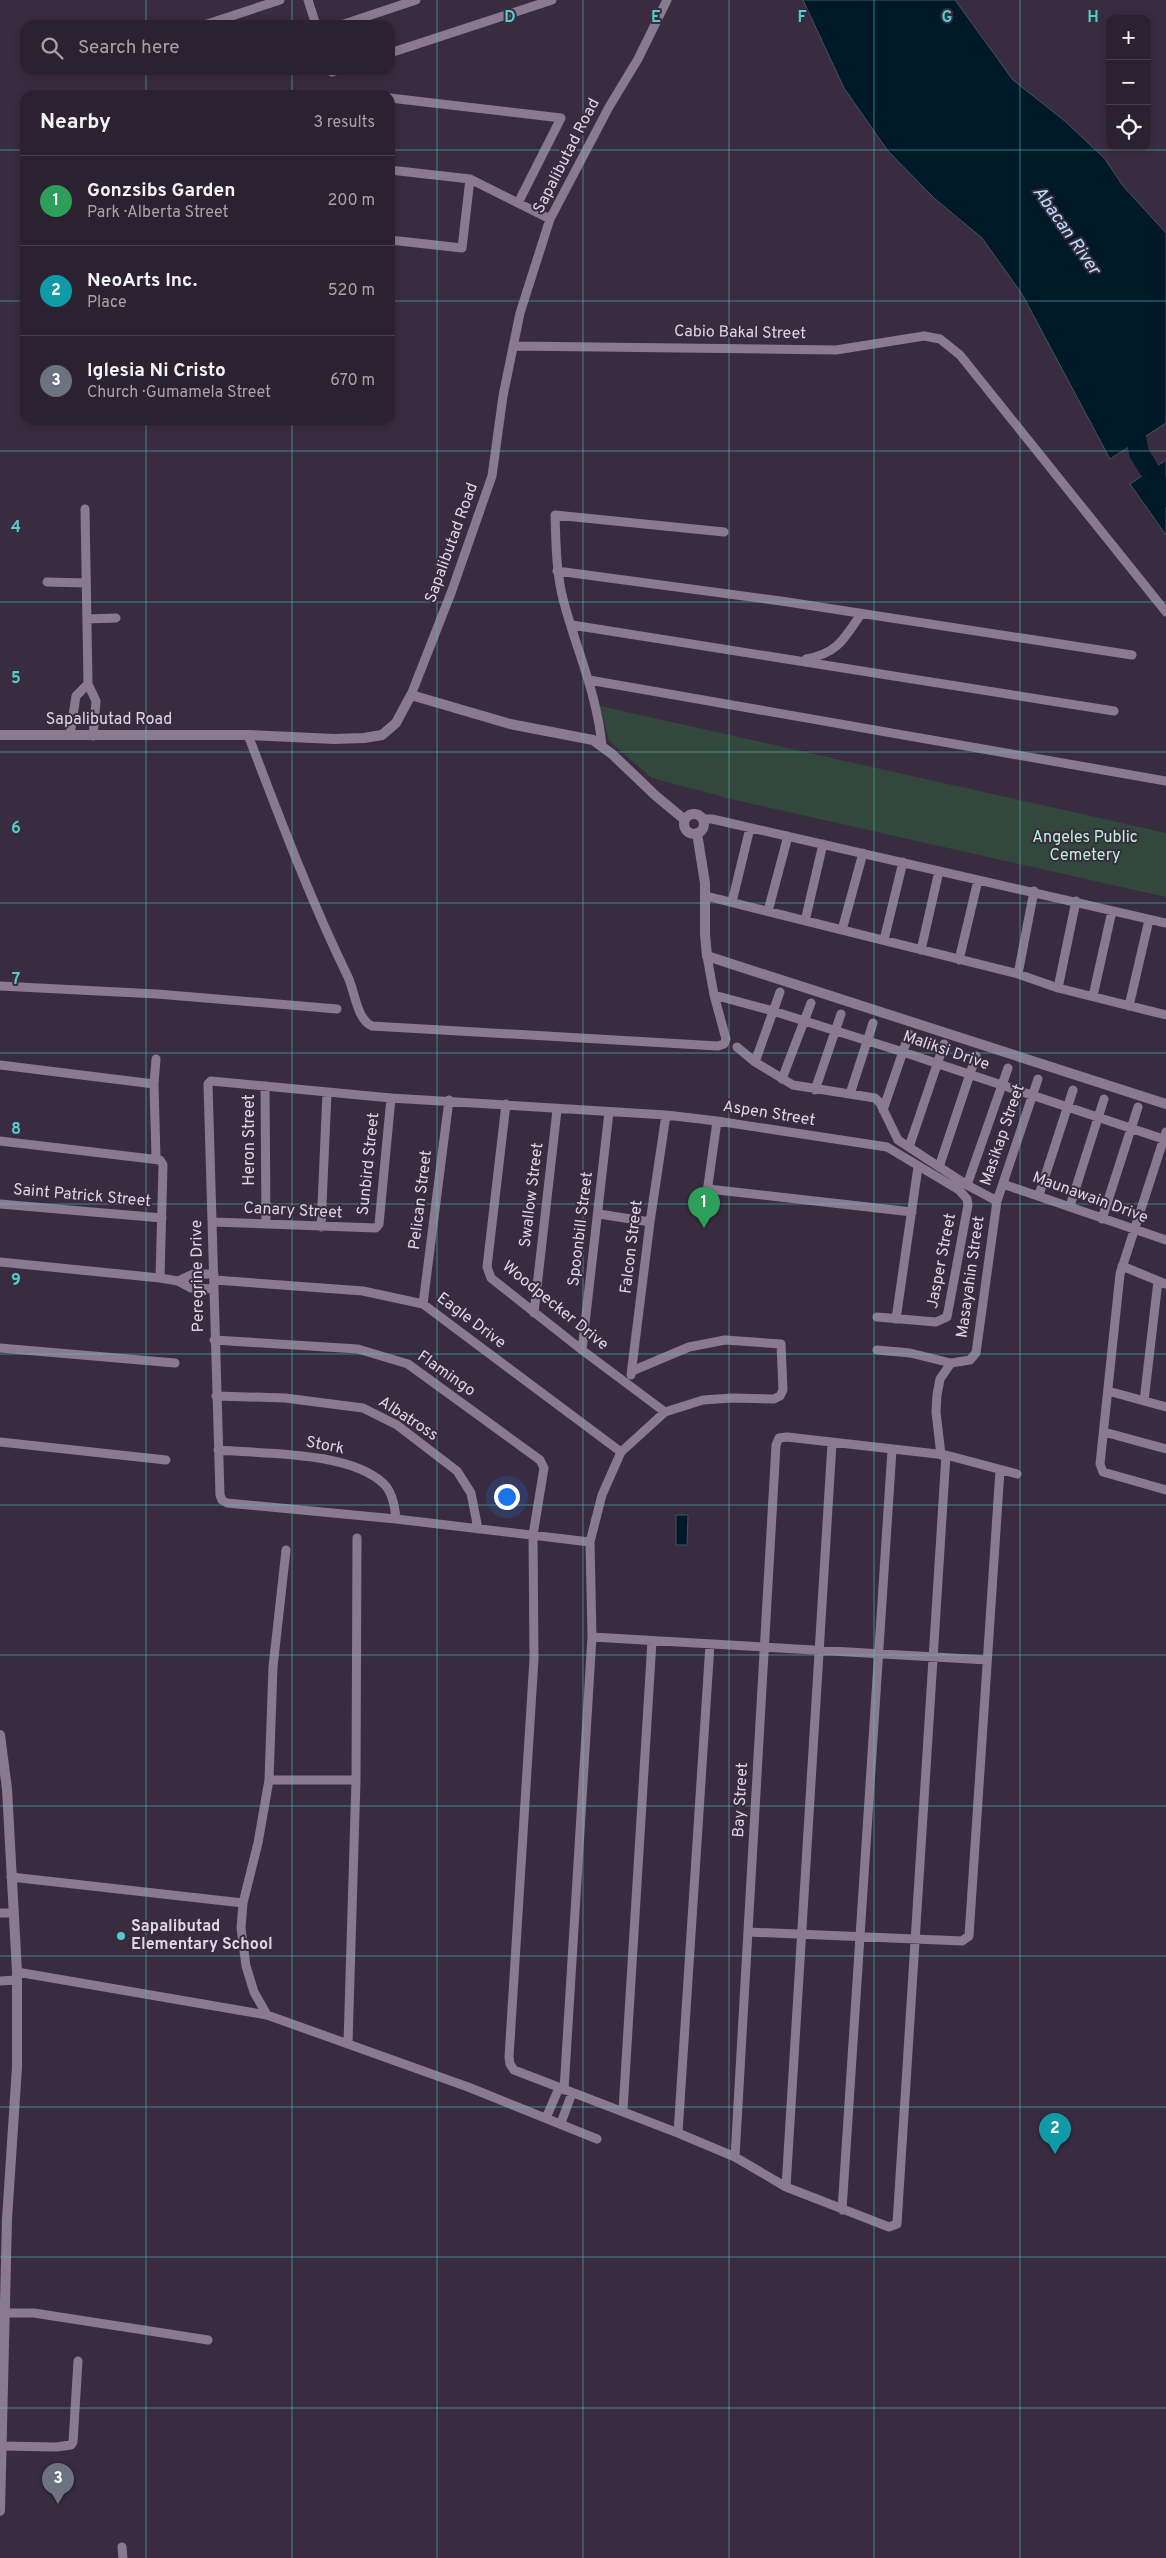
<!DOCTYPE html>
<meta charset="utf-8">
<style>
:root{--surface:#2c2130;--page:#382e3c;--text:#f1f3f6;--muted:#a6a3ab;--line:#483e4c;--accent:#0b8043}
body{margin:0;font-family:Overpass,sans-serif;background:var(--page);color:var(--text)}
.controls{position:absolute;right:15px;top:15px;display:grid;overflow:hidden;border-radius:10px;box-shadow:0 2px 8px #0003}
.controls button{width:45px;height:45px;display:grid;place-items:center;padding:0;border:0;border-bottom:1px solid var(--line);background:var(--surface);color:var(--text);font:25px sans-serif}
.you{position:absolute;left:506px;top:1496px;width:18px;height:18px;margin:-12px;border:4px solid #fff;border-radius:50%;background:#1a73e8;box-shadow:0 0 0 8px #1a73e833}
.badge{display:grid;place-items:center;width:32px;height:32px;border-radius:50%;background:var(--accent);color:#fff;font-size:16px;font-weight:700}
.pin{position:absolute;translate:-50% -41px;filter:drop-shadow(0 1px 2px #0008)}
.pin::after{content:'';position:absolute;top:26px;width:18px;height:15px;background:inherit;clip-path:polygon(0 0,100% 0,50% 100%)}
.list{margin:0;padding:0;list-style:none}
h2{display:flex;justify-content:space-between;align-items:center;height:65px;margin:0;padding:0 20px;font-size:21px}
h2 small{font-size:16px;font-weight:400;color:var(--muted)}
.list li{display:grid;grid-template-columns:32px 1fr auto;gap:15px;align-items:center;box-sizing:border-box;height:90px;padding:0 20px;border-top:1px solid var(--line)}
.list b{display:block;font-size:19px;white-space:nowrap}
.list p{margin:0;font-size:16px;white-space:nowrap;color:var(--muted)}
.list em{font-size:16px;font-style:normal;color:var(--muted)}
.icon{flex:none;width:28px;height:28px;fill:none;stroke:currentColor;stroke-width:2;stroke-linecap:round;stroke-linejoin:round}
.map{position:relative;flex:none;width:1166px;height:2558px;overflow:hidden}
.search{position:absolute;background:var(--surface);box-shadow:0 2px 8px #0003;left:20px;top:20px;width:375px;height:55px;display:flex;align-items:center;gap:12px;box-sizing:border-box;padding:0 18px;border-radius:15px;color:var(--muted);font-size:19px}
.panel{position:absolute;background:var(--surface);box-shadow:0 2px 8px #0003;left:20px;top:90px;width:375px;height:335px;border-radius:15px}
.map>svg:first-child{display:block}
.green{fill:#33483c}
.water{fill:#001928;stroke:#435260}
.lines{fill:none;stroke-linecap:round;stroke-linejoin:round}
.river{stroke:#001928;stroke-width:20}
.minor{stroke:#8a7a90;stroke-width:9}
.tertiary{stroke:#8a7a90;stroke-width:10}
.grid{fill:none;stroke:#52cdcc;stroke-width:1;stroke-opacity:0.55}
.poi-dot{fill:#52cdcc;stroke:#3a2c40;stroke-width:2}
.labels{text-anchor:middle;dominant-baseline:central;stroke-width:4;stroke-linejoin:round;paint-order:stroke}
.street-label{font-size:16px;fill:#dfd6e3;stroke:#3a2c40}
.park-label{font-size:16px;fill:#b9f4d3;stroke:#3a2c40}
.poi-label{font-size:16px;font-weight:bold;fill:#dfd6e3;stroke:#3a2c40;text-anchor:start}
.water-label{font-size:18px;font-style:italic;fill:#b6e2fe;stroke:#3a2c40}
.grid-label{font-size:16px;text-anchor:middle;font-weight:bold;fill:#52cdcc;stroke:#3a2c40;stroke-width:4;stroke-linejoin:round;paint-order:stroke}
</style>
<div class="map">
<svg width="1166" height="2558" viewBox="0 0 1166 2558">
<rect width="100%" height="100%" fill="#3a2c40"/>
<path class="green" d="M600 706 1166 833V897L735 800 652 778 609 741Z"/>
<path class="water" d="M803 0H955L1013 80 1066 122 1105 159 1123 186 1166 233V423L1110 459 1022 294 982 238 934 198 888 151 844 88Z
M1166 460V535L1130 484Z
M676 1515H688L687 1545H676Z"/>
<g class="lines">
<path class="river" d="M1132 415 1139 453 1166 497"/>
<path class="minor" d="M308 0 316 25
M204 25 280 0
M341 25 416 0
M390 53 552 0
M331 70 332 72 337 70
M390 98 561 118 518 203
M390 170 470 179 550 219
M390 240 462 248 470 179
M513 346 836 350 924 336 940 339 960 355 1166 612
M85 509 88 684 96 701 93 736
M557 571 781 601 1132 655
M47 582 86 583
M87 619 116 618
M572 625 1114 711
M806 659C838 653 844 639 861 614
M589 680 1166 781
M411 695 451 593 492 476 503 396 520 313 550 219 609 107 638 59 667 0
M70 735 76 696 88 684
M248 735C279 816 310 899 348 977 355 992 357 1020 372 1026L718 1046 724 1044 726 1039 714 995 707 956
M602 746C597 693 576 649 563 599 556 571 556 543 555 515L724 532
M703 819H712L1166 923
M706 896 1018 974 1058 988 1166 1015
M732 902 750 828
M768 911 788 836
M805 921 823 844
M842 930 863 853
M884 940 903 862
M921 950 939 871
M959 960 978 880
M1018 974 1034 891
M0 986 157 994 337 1009
M1058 988 1076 901
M714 995 773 1011 903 1052 1166 1140
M1093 996 1112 911
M1129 1006 1149 920
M737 1047 755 1062 793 1085 875 1098 880 1103 898 1140 967 1185 997 1201
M755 1062 780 992
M0 1065 154 1084 156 1158
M782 1079 811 1003
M154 1084 156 1059
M265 1086 266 1223
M815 1090 841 1014
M850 1094 873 1023
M506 1104 487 1267 491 1278 582 1350 665 1412
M883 1110 909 1034
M1166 1132 1120 1274 1100 1464 1103 1472 1166 1490
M0 1141 160 1160 163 1165 160 1278
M909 1147 944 1044
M939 1167 976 1056
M1003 1184 1166 1240
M967 1185 1008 1068
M708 1189 912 1212
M1039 1195 1073 1090
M0 1204 162 1218
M1070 1206 1104 1099
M599 1214 650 1222
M704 1214 717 1121
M1102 1219 1138 1107
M213 1222 376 1228 379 1224 391 1098
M321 1227 327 1093
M0 1262 160 1278 178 1281 191 1288 214 1289
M1122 1266 1166 1284
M215 1280 363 1291 423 1304 621 1452
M178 1281 193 1274H214
M423 1304 449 1100
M534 1313 557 1110
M896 1319 918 1167
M214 1340 358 1349 408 1364 540 1460 544 1468 533 1535 534 1659 509 2057 510 2064 514 2070 678 2133 735 2157 786 2187 889 2227 897 2224 946 1455
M0 1348 175 1363
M582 1350 609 1112
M877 1350 910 1353 951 1363
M631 1375 650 1222 666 1115
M1108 1391 1166 1407
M216 1396 285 1398 363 1408 397 1425 457 1471 471 1493 478 1529
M1144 1401 1158 1281
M1104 1432 1166 1449
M0 1442 166 1460
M218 1450C263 1454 350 1451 384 1484 393 1493 395 1507 396 1519
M941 1455 936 1412 937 1395 940 1379 951 1363 970 1360 976 1353 997 1201 1038 1079
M590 1542 396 1519 227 1503 222 1500 220 1495C215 1358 213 1221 208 1084L211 1081 391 1098 666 1115 717 1121 887 1147 959 1190 967 1199 968 1205 947 1317 936 1322 877 1317
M592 1637 987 1660
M269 1780H356
M11 1877 243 1903
M0 1913H13
M748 1932 962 1941 969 1936 1000 1470
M17 1972 267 2015 468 2087 597 2139
M0 1981 16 1980
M267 2015 254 1992 246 1966 241 1928 243 1903 258 1843 269 1780 273 1667 286 1550
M348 2043 356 1780 357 1538
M564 2090 592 1637 590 1542 602 1495 621 1452 665 1412 703 1400 732 1398 774 1399 780 1396 783 1390 781 1344 725 1340 689 1347 632 1371
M623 2110 652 1641
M546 2118 559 2088
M561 2123 572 2093
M678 2133 710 1644
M735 2157 776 1445 779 1438 787 1437 946 1455 1017 1474
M786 2187 832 1443
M842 2210 892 1450
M4 2313H34L208 2340
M2 2446 56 2447 71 2445 73 2442 78 2361
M122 2547 123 2558"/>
<path class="tertiary" d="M0 735H248L334 739 364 738 382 735 396 723 411 695 510 724 593 740 612 754 656 796 685 820
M684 824a10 10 0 1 1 20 0a10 10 0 1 1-20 0Z
M697 833 705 883V934L707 956 1166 1104
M0 1735 7 1789 17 1972V2067L7 2219 0 2511"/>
</g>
<path class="grid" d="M146 0V25M292 0V25M437 0V2558M583 0V2558M729 0V2558M874 0V2558M1020 0V2558M146 70V95M292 70V95M0 150H25M390 150H1166M0 301H25M390 301H1166M146 420V2558M292 420V2558M0 451H1166M0 602H1166M0 752H1166M0 903H1166M0 1053H1166M0 1204H1166M0 1354H1166M0 1505H1166M0 1655H1166M0 1806H1166M0 1956H1166M0 2107H1166M0 2257H1166M0 2408H1166"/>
<circle class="poi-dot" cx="121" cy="1936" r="5"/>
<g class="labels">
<g class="street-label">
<text transform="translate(567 156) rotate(-63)">Sapalibutad Road</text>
<text transform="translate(740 333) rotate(1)">Cabio Bakal Street</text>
<text transform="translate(452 543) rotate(-70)">Sapalibutad Road</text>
<text x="109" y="720">Sapalibutad Road</text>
<text transform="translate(946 1051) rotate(19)">Maliksi Drive</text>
<text transform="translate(769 1114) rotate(9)">Aspen Street</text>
<text transform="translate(1003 1135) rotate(-71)">Masikap Street</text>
<text transform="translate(250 1140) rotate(-90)">Heron Street</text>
<text transform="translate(369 1164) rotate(-84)">Sunbird Street</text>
<text transform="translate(532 1195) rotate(-83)">Swallow Street</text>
<text transform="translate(82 1196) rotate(5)">Saint Patrick Street</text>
<text transform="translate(1090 1198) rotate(20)">Maunawain Drive</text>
<text transform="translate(421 1200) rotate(-83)">Pelican Street</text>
<text transform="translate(293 1211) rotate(3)">Canary Street</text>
<text transform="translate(581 1229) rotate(-83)">Spoonbill Street</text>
<text transform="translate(632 1247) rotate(-83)">Falcon Street</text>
<text transform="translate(942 1261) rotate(-79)">Jasper Street</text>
<text transform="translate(198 1276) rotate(-91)">Peregrine Drive</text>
<text transform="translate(971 1277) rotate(-82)">Masayahin Street</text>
<text transform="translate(555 1306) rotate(39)">Woodpecker Drive</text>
<text transform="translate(471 1321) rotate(37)">Eagle Drive</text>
<text transform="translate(446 1374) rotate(35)">Flamingo</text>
<text transform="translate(408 1419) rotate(33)">Albatross</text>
<text transform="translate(325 1446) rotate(11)">Stork</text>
<text transform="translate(741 1800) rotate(-87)">Bay Street</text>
</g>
<g class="park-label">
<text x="1085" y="838">Angeles Public<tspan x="1085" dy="18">Cemetery</tspan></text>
</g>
<g class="poi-label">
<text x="131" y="1927">Sapalibutad<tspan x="131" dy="18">Elementary School</tspan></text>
</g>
<g class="water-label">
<text transform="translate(1066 231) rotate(55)">Abacan River</text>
</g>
</g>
<g class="grid-label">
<text x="510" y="22">D</text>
<text x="656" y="22">E</text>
<text x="802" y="22">F</text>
<text x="947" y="22">G</text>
<text x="1093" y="22">H</text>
<text x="16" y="532">4</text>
<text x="16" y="683">5</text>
<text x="16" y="833">6</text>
<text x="16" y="984">7</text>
<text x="16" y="1134">8</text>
<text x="16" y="1285">9</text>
</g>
</svg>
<div class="controls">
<button>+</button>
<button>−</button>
<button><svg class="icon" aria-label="locate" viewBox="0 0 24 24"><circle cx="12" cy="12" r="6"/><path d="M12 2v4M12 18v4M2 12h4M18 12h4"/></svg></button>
</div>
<div class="you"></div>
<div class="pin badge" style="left:704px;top:1228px;background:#2e9e5b">1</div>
<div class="pin badge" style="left:1055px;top:2154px;background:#0f9aa8">2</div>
<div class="pin badge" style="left:58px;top:2504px;background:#6b7280">3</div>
<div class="search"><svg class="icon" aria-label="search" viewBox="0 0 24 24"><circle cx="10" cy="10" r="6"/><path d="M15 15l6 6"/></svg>Search here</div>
<section class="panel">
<h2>Nearby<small>3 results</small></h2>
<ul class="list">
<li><span class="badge" style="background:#2e9e5b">1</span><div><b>Gonzsibs Garden</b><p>Park · Alberta Street</p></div><em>200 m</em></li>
<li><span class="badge" style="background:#0f9aa8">2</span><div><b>NeoArts Inc.</b><p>Place</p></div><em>520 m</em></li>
<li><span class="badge" style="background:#6b7280">3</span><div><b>Iglesia Ni Cristo</b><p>Church · Gumamela Street</p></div><em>670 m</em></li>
</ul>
</section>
</div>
